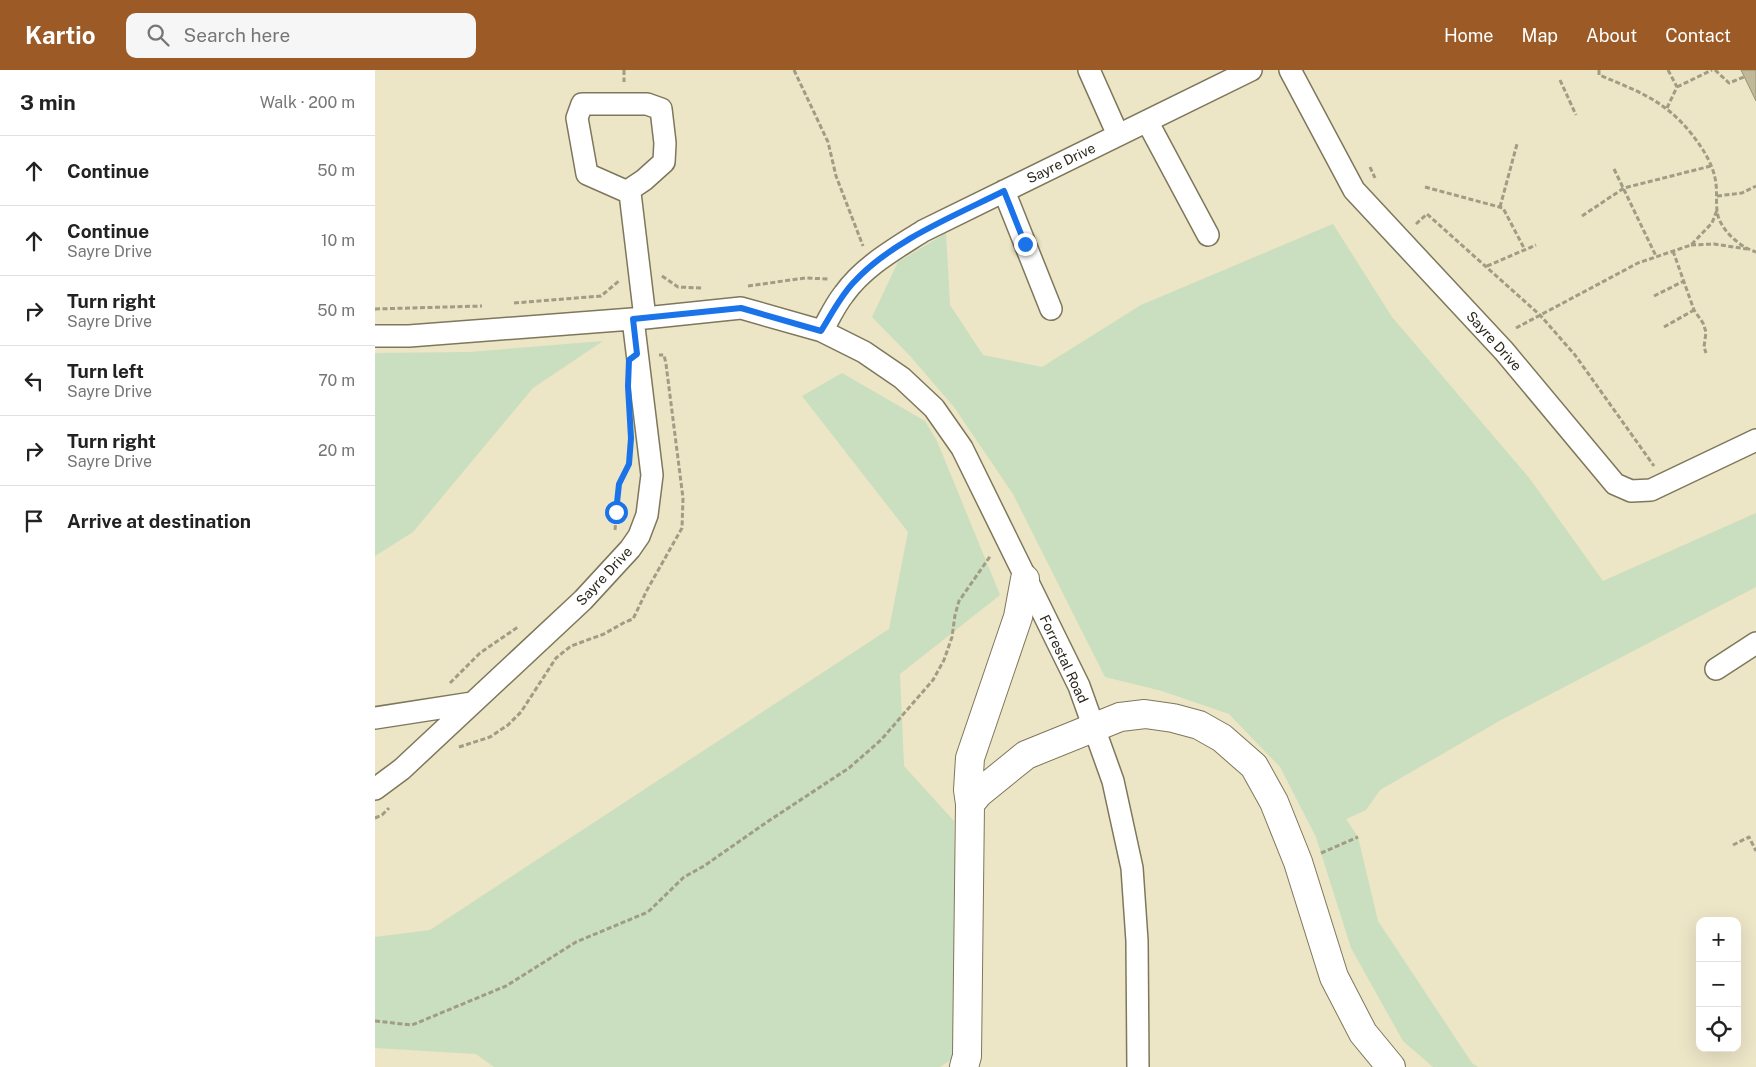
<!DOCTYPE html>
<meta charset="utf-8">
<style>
:root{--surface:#fff;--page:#f6f6f6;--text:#222;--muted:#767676;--line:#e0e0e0;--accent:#9b5a26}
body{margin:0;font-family:"Public Sans",sans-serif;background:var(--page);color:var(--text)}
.controls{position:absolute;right:15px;bottom:15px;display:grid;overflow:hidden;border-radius:10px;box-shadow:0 5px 20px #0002}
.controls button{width:45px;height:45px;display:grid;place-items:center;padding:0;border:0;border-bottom:1px solid var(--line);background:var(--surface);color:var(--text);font:25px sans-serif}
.stop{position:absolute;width:15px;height:15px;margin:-11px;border:4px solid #1a73e8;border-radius:50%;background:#fff}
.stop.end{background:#1a73e8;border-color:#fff;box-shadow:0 1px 5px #0008}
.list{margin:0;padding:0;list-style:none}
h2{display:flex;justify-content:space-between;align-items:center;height:65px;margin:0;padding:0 20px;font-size:21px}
h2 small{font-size:16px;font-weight:400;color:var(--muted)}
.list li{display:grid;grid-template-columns:32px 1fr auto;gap:15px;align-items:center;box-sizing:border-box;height:70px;padding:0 20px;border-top:1px solid var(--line)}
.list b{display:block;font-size:19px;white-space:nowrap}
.list p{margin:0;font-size:16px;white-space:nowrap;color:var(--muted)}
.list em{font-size:16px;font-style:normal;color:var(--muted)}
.icon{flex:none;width:28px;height:28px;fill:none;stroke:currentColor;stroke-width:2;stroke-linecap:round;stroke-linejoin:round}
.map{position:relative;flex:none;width:1381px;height:997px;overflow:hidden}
header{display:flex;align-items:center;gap:30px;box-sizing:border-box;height:70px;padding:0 25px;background:var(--accent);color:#fff}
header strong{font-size:24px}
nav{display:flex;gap:28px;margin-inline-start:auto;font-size:18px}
.search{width:350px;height:45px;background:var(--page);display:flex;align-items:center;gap:12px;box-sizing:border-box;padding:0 18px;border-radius:10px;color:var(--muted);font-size:19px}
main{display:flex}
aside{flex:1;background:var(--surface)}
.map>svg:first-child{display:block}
.green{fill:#c9dfbf}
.building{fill:#bfb99a;stroke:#999275}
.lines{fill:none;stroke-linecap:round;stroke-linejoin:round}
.minor-casing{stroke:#7e775b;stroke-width:24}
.trunk-casing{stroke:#7e775b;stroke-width:30}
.path{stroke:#a19c84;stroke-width:3;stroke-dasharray:5 2.5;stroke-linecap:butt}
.minor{stroke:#fff;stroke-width:21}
.trunk{stroke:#fff;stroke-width:28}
.route{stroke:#1a73e8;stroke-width:6}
.labels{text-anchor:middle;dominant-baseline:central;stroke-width:4.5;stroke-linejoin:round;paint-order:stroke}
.street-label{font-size:14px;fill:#29271b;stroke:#fff}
</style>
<header>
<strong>Kartio</strong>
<div class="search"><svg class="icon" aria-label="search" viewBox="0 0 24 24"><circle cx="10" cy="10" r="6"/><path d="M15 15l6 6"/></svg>Search here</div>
<nav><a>Home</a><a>Map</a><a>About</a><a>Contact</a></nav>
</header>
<main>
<aside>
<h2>3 min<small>Walk · 200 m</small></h2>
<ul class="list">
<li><svg class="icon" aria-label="ahead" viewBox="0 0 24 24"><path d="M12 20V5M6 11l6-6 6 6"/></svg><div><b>Continue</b></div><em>50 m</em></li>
<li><svg class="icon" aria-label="ahead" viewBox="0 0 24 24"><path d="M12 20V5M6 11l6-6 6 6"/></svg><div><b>Continue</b><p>Sayre Drive</p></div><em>10 m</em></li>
<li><svg class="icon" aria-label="right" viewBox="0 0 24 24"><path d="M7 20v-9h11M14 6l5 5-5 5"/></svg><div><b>Turn right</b><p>Sayre Drive</p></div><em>50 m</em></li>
<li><svg class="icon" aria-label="left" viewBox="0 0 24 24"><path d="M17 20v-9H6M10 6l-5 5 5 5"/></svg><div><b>Turn left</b><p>Sayre Drive</p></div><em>70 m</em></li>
<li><svg class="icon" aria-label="right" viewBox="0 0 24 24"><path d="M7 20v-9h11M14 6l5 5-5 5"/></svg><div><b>Turn right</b><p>Sayre Drive</p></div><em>20 m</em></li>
<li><svg class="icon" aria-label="arrive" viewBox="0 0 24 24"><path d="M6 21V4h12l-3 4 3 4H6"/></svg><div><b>Arrive at destination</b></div></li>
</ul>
</aside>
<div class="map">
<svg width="1381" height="997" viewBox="0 0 1381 997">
<rect width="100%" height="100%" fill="#ece5c6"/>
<path class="green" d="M958 154 1017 247 1155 409 1228 511 1381 443V517L1126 650 1005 720 991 740 971 749 983 767 1003 851 1097 993 1103 997H1058L1028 971 976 878 941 767 905 697 854 644 787 621 730 607 638 424 579 337 536 287 497 247 523 192 571 163 575 235 608 285 667 297 766 235Z
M228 271 158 318 38 462 0 486V283L94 282Z
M467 303 550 351 562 371 625 525 525 604 529 696 579 751 583 985 565 997H119L101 984 0 978V867L55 860 514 559 533 462 427 326Z"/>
<path class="building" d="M1366 0H1381V31Z"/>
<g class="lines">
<defs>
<path id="minor" d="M714 0 743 65
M915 0 979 120 1129 281 1240 414 1256 421 1276 420 1381 370
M207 34H272L286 39 290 73 289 92 269 110 254 120 255 123 212 104 202 48Z
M772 51 833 165
M629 121 676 239
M255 123 270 248
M447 261C454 249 460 235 469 224 489 196 520 179 548 161L876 0
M0 266H34L270 248 366 238 447 261 489 282 527 308 559 338 587 378 704 616 738 711 757 798 762 871 763 997
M1341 599 1381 573
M0 648 97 633
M0 719 27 699 208 530 255 479 264 466 272 445 277 405 258 249"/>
<path id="trunk" d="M595 734 593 720 595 688 643 547 650 509
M589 997 592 986 595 734 604 723 651 685 745 647 770 644 798 648 824 655 847 668 879 696 899 732 923 792 959 907 988 963 1016 997"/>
</defs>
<use href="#minor" class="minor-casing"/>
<use href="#trunk" class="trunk-casing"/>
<path class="path" d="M249 0V12
M419 0 453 72 461 106 488 176
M1224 0V5C1271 24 1299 35 1328 80 1333 88 1338 98 1340 108 1343 120 1340 134 1343 146 1348 162 1365 177 1381 182
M1340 0 1354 13 1369 7
M1185 10 1201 45
M1302 17 1337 0
M1292 38 1302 17 1293 0
M995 97 1000 108
M1239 99 1281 186
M1050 117 1128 138 1150 180
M1342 126 1367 123 1381 116
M1125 137 1142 74
M1207 146 1249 118 1336 96
M1041 154 1052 144 1165 245 1200 285 1279 396
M1316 175 1339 174 1372 179
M1298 181 1319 240 1328 253 1331 262 1329 277 1331 283
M1112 196 1161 175
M287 206 303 217 327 218
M373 216 430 208 454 209
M1279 226 1309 211
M139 233 226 226 244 211
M0 239 107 236
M1289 257 1319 240
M1141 258 1263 193 1316 175 1337 153 1342 140
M240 460 244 414 253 396
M75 613 105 583 143 557
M84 677 115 667 133 655 146 642 181 588 196 576 229 564 250 552 258 549 272 520 307 458 308 428 291 294 289 285H284
M0 748 7 745 14 738
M1358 775 1374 767 1381 781
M946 783 983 767
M0 951 37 955 131 916 201 872 273 842 309 807 329 796 392 752 474 698 506 670 558 610 569 590 577 567 580 545 584 531 616 485"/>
<use href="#minor" class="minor"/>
<use href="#trunk" class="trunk"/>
</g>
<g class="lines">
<path class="route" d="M241 442 244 414 254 394 256 368 253 316 254 290 262 284 258 249 366 238 446 261C456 245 465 227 478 213 516 171 579 146 629 121L650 174"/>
</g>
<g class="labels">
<g class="street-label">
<text transform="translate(686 93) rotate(-26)">Sayre Drive</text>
<text transform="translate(1119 271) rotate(48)">Sayre Drive</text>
<text transform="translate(229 506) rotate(-47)">Sayre Drive</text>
<text transform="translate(689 589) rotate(65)">Forrestal Road</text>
</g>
</g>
</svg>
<div class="controls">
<button>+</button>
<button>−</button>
<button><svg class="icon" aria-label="locate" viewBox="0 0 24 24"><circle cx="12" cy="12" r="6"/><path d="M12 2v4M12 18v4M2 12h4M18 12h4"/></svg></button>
</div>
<div class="stop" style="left:241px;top:442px"></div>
<div class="stop end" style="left:650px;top:174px"></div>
</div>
</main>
